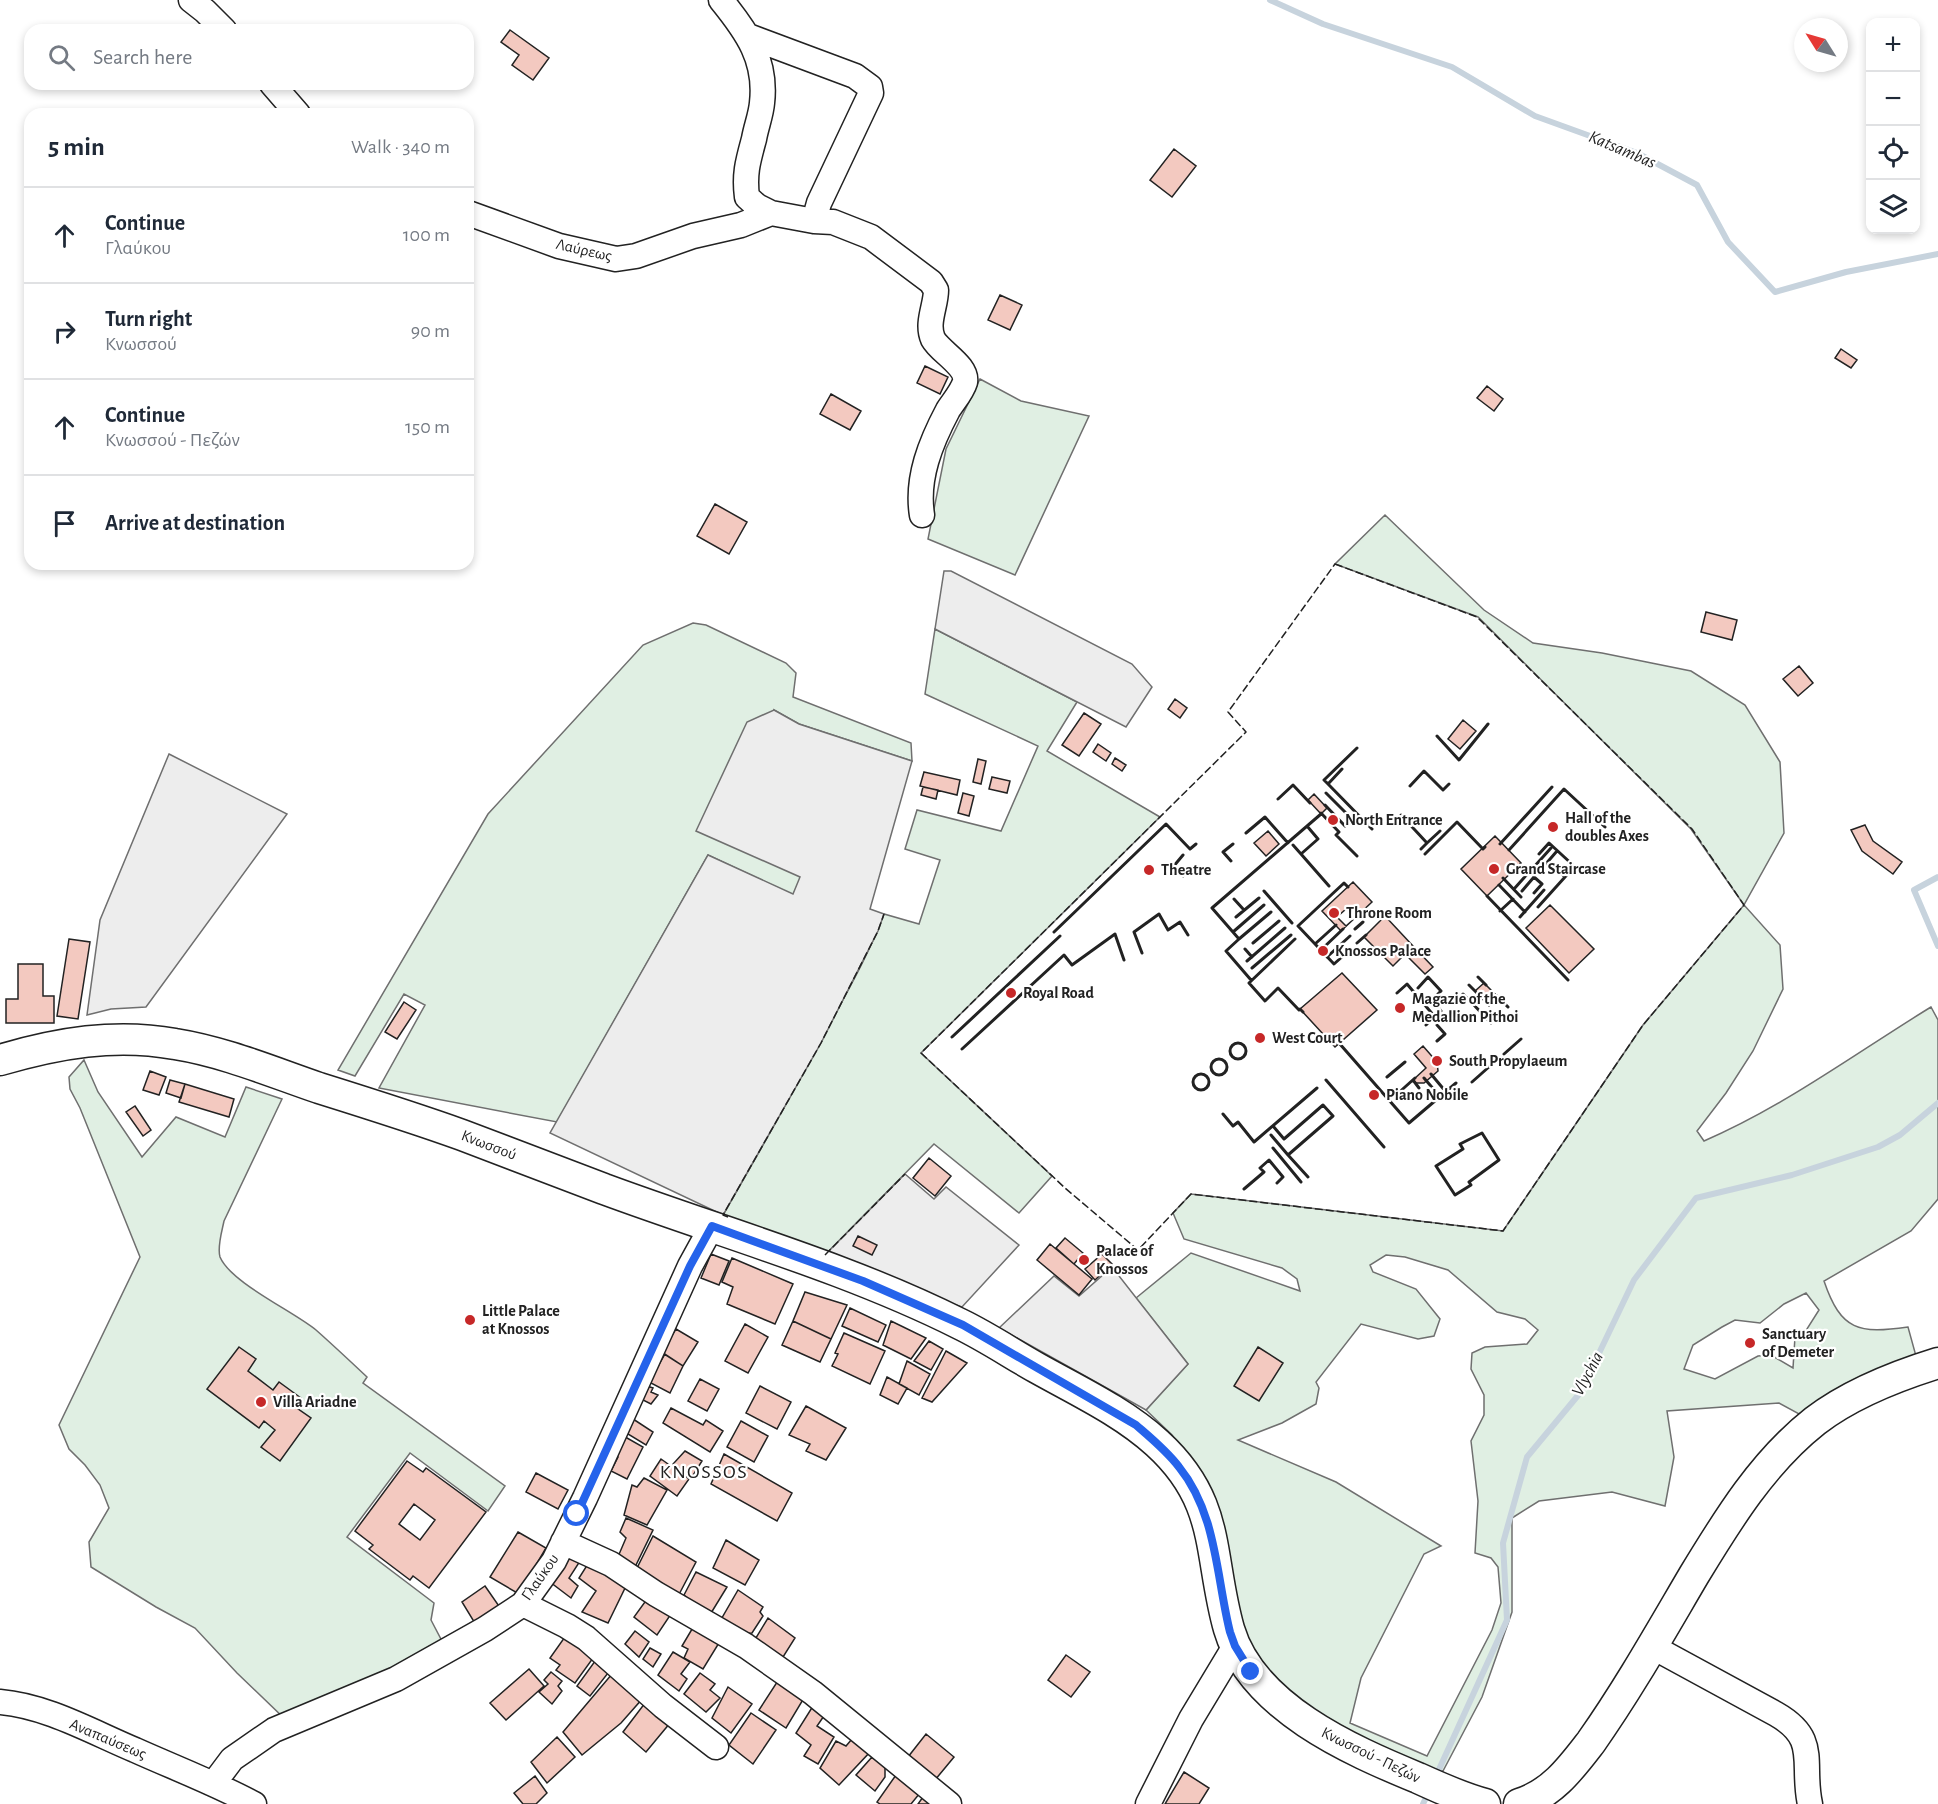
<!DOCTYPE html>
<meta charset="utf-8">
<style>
:root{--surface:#fff;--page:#f2f2f3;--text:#1f2937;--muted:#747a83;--line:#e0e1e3}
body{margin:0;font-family:"Alegreya Sans",sans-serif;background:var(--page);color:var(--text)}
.controls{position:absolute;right:18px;top:18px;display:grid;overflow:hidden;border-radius:12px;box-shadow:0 3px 9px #0003}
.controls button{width:54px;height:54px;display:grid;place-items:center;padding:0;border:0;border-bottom:2px solid var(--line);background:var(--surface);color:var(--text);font:30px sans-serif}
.compass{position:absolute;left:1794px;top:18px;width:54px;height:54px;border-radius:50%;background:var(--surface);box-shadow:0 3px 9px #0003;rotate:307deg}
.stop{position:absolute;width:18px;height:18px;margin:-14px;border:4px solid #2563eb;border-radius:50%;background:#fff}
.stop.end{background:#2563eb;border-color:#fff;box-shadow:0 2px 6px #0008}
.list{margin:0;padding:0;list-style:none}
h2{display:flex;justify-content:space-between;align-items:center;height:78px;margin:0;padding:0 24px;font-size:26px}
h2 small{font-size:20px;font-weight:400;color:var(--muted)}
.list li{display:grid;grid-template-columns:39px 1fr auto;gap:18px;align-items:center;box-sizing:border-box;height:96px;padding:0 24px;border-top:2px solid var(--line)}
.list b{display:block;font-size:22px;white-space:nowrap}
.list p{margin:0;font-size:20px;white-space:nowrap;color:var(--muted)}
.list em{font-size:20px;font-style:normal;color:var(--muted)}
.icon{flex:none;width:33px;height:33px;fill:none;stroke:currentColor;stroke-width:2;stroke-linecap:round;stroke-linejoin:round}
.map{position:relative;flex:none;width:1938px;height:1804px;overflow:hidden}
.search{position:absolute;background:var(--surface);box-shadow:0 3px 9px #0003;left:24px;top:24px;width:450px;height:66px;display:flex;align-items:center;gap:15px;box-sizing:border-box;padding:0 21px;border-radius:18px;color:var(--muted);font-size:22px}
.panel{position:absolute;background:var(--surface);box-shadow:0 3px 9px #0003;left:24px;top:108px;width:450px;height:462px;border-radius:18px}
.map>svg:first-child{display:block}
.green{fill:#e0efe3;stroke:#6f6f6f;stroke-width:1.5;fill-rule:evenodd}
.parking{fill:#ededed;stroke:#6f6f6f;stroke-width:1.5}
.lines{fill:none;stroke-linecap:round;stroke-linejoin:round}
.stream{stroke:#c7d3dd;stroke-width:6}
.building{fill:#f3c9c0;stroke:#222;stroke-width:1.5;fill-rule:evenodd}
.minor-casing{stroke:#222;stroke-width:27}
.major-casing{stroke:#222;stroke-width:33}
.minor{stroke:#fff;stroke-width:24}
.major{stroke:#fff;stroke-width:30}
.fence{stroke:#222;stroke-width:1.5;stroke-dasharray:8 3;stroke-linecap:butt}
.wall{stroke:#222;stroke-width:3}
.route{stroke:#2563eb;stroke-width:8}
.poi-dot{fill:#c62828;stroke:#fff;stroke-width:2}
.labels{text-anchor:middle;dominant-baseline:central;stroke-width:4.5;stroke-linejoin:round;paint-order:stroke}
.street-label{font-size:16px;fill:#222;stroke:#fff}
.poi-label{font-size:16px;font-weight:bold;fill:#222;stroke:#fff;text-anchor:start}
.water-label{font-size:18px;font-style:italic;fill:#222;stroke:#fff}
.quarter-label{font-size:20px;letter-spacing:1.5px;fill:#222;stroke:#fff}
</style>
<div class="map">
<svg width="1938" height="1804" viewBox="0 0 1938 1804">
<rect width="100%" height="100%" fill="#fff"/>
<path class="green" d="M980 379 1021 401 1089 416 1015 575 928 539 946 449Z
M1385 515 1484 610 1533 643 1602 653 1691 671 1745 705 1780 762 1784 833 1744 905 1780 945 1783 989 1753 1051 1726 1093 1697 1131 1704 1141C1785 1106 1856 1053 1931 1007L1938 1020V1199L1911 1231 1824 1281C1841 1331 1859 1334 1908 1327L1916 1356 1799 1414 1779 1403 1667 1411 1674 1457 1665 1506 1612 1492 1539 1501 1512 1518V1612L1482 1697 1443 1771 1423 1769 1366 1743 1281 1689 1238 1629 1186 1455 1172 1435 1146 1410 1188 1364 1136 1298 1191 1253 1300 1291 1297 1279 1282 1268 1184 1239 1173 1213 1191 1194 1503 1231 1643 1025 1744 905 1691 829 1478 617 1335 564ZM1386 1255 1405 1257 1448 1270 1497 1312 1525 1319 1538 1330 1527 1344 1485 1347 1472 1353 1471 1369 1484 1395V1415L1471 1441 1478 1501 1475 1553 1491 1558 1498 1567 1501 1603 1492 1630 1427 1756 1350 1723 1361 1678 1424 1554 1441 1546 1336 1482 1238 1440 1282 1423 1316 1404 1319 1388 1316 1382 1361 1324 1418 1339 1434 1336 1440 1319 1416 1289 1373 1272 1370 1265ZM1806 1293 1819 1310 1807 1329 1795 1337 1793 1368 1771 1355 1758 1356 1715 1379 1684 1369 1693 1345 1722 1327 1735 1320 1760 1323 1784 1304Z
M693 623 706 625 786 663 796 673 793 697 911 743 912 761 799 724 774 710 801 877 793 895 708 855 557 1122 379 1088 425 1005 404 994 355 1076 338 1070 488 814 643 645Z
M935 629 1077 702 1047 751 1160 817 921 1053 1052 1176 1019 1213 934 1144 821 1259 723 1215C759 1153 793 1092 827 1029 847 992 869 954 884 914L919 924 940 860 905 849 917 810 1001 831 1038 746 925 694Z
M84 1060 98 1092 142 1157 176 1117 225 1137 246 1087 282 1099 224 1221C222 1231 217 1247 220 1257 231 1283 293 1311 316 1330 333 1345 350 1361 367 1377L363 1383 505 1486 488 1511 410 1453 347 1537 434 1603 431 1620 444 1645 286 1720 237 1673 195 1628 156 1607 91 1567 89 1542 109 1508 100 1485 85 1465 69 1449 59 1425 140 1257 80 1108 70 1089 69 1077Z"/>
<path class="parking" d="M944 571H951L1132 664 1152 687 1126 727 935 629Z
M774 710 799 724 912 761 870 909 884 914 878 931 821 1043 723 1215 550 1133 708 855 793 894 800 877 696 831 747 722Z
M169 754 287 814 146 1007 111 1009 87 1015 100 920Z
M905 1174 934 1199 946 1187 1019 1245 962 1307 821 1259Z
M1112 1267 1188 1364 1146 1410 999 1328 1054 1276 1079 1296Z"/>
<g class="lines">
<path class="stream" d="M1270 0 1323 24 1452 67 1535 116 1637 153 1697 185 1728 242 1775 292 1846 272 1938 254
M1938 877 1914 890 1938 946
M1436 1776 1507 1620 1503 1543 1527 1457 1580 1393 1634 1280 1696 1198 1792 1175 1878 1147 1900 1135 1938 1103
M1423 1804 1429 1791"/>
</g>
<path class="building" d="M510 30 549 58 533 80 512 65 519 55 501 42Z
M1174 149 1196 166 1172 197 1150 180Z
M1000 295 1022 305 1010 330 988 320Z
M1841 349 1857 360 1851 368 1835 358Z
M925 366 948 377 940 394 917 383Z
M1487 386 1503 399 1494 411 1477 398Z
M831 394 861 411 850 430 820 414Z
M715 504 747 522 729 554 697 536Z
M1706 612 1737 620 1732 640 1701 632Z
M1799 666 1813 683 1798 696 1783 679Z
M1175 699 1187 708 1180 718 1168 709Z
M1084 713 1101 724 1079 756 1062 745Z
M1463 720 1476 731 1460 749 1448 739Z
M1098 744 1111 753 1106 761 1093 752Z
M1115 758 1126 765 1122 771 1112 764Z
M978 759 986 761 981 784 973 782Z
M924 772 960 780 957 795 920 786Z
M992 777 1010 781 1007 793 989 789Z
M923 787 938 790 936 799 921 795Z
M963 793 974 796 969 816 958 813Z
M1314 794 1327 808 1321 814 1308 800Z
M1865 825 1873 841 1902 862 1893 874 1862 851 1851 830Z
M1268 831 1279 844 1266 856 1254 843Z
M1495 836 1521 863 1487 896 1461 869Z
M1353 882 1372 902 1341 931 1322 911Z
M1550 905 1594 949 1569 973 1526 928Z
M1346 909 1355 918 1346 926 1337 917Z
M1385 916 1413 946 1393 966 1364 937Z
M69 939 90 942 78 1019 57 1016Z
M1413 946 1433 967 1425 974 1405 954Z
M18 964H43V996H54V1023H6V999H18Z
M1342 973 1377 1010 1335 1047 1300 1009Z
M1484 983 1498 997 1489 1006 1475 991Z
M404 1002 416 1010 397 1039 385 1032Z
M1423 1046 1437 1062 1438 1071 1424 1083H1416L1413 1080 1426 1068 1414 1054Z
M150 1071 166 1077 159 1095 143 1090Z
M170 1080 185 1084 181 1098 166 1093Z
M185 1084 234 1099 229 1117 179 1102Z
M135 1106 151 1130 143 1136 126 1112Z
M929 1158 951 1176 935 1196 913 1178Z
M858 1236 877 1245 872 1255 853 1246Z
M1065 1238 1083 1253 1074 1264 1056 1248Z
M1050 1244 1092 1279 1079 1295 1037 1260Z
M711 1254 729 1261 719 1285 701 1278Z
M1102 1254 1112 1264 1095 1280 1085 1269Z
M732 1258 793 1284 775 1324 727 1304 733 1287 722 1282Z
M805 1292 847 1305 831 1339 793 1321Z
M850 1308 886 1325 878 1342 842 1326Z
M793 1321 831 1339 820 1362 782 1345Z
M891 1321 926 1338 911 1359 883 1345Z
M745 1324 768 1337 748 1373 725 1361Z
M676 1329 698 1342 683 1366 661 1352Z
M844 1333 885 1351 870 1384 832 1366 838 1354 835 1353Z
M929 1341 943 1349 931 1370 914 1361Z
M239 1347 256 1359 248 1371 273 1390 279 1382 301 1398 294 1406 311 1418 280 1461 261 1447 275 1430 264 1421 259 1428 207 1389Z
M1258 1347 1283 1363 1259 1401 1234 1386Z
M946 1351 967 1363 932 1402 922 1398Z
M665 1354 683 1366 670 1393 649 1382Z
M907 1361 930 1374 919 1395 899 1384Z
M887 1377 907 1388 898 1404 880 1395Z
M700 1379 719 1389 707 1411 688 1401Z
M644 1385 653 1388 651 1392 658 1395 651 1404 639 1398Z
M760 1386 791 1402 777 1429 746 1413Z
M806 1406 846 1428 826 1460 806 1451 810 1444 789 1435Z
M671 1408 703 1425 706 1420 723 1431 710 1452 663 1423Z
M630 1417 653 1432 646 1445 623 1431Z
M741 1421 768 1436 754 1462 727 1447Z
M620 1434 643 1447 627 1479 611 1471 618 1457 611 1453Z
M685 1451 702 1461 692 1477 673 1464Z
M724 1454 792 1493 777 1521 711 1484Z
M661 1459 689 1479 677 1496 650 1476Z
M407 1461 423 1472 426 1468 486 1512 429 1588 413 1576 410 1580 369 1549 373 1545 355 1531ZM414 1504 435 1520 420 1540 399 1524Z
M536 1473 568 1490 558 1509 526 1492Z
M644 1478 667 1490 647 1525 624 1515 632 1485 637 1487Z
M626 1518 653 1530 635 1567 617 1559 626 1538 620 1532Z
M518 1532 546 1548 519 1594 490 1577Z
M653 1536 696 1562 675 1602 634 1574Z
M726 1540 759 1560 745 1585 713 1568Z
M562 1553 582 1558 569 1578 578 1586 571 1598 550 1582Z
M591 1559 627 1584 608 1623 582 1612 596 1591 579 1578Z
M696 1572 727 1587 708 1618 684 1595Z
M485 1586 501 1609 476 1625 462 1602Z
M738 1590 763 1607 760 1612 763 1616 752 1633 738 1634 719 1623Z
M650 1595 673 1611 657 1635 634 1617Z
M768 1618 795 1638 778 1665 751 1646Z
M695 1624 722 1638 703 1669 684 1658 688 1649 682 1646Z
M635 1631 649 1642 639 1657 625 1644Z
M567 1634 596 1654 575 1683 556 1670 560 1665 550 1658Z
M650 1648 661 1654 653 1667 643 1659Z
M673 1652 690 1662 681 1674 687 1679 679 1691 658 1675Z
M1066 1655 1090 1672 1071 1697 1048 1680Z
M598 1657 612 1668 590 1696 577 1686Z
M529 1669 544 1686 506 1720 490 1703Z
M551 1672 562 1681 558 1686 562 1691 552 1704 539 1692 548 1684 544 1680Z
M700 1673 715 1684 710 1690 720 1698 706 1712 684 1694Z
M612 1674 643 1698 621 1723 582 1755 563 1732Z
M781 1676 807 1693 786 1728 759 1710Z
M728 1687 752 1704 731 1733 712 1718Z
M645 1703 670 1723 646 1752 623 1732Z
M813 1706 826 1713 817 1726 834 1737 818 1764 804 1756 811 1745 796 1733Z
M751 1713 776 1730 753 1764 729 1745Z
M926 1734 954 1757 935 1780 908 1757Z
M557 1737 575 1757 547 1783 531 1762Z
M852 1739 870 1752 839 1785 820 1768 836 1741 846 1746Z
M872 1757 885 1765V1777L875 1791 856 1775Z
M1184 1772 1209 1788 1199 1804H1165Z
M896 1775 920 1793 911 1804H880L877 1802Z
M535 1776 547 1793 536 1804H523L514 1793Z
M923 1797 934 1804H918Z"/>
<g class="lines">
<defs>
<path id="minor" d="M191 0 205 11 224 30
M721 0C747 32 767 60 762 103 761 115 756 127 754 139 748 161 744 174 747 197L757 206 771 213 814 221 833 222 871 237 931 282 936 290C936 306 926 323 933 339 940 352 968 366 965 382 962 392 953 402 948 410 931 442 916 478 922 515
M748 36 855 76 870 87 871 93 819 203 814 221
M272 84 298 114
M468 213 559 246 616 259 636 256 693 236 741 225 771 213
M563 1542 611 1564 656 1594 746 1646 813 1693 949 1804
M523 1604 567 1626 586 1638 663 1706 716 1747
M1651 1646 1776 1714C1820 1739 1801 1763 1810 1804
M0 1702C47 1706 92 1732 135 1750 175 1768 215 1783 254 1804
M214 1783 232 1759 274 1730 396 1679 485 1629 523 1604 554 1561 585 1498 690 1266 712 1226
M1148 1804 1191 1719 1235 1646"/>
<path id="major" d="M0 1060C58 1043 115 1033 175 1044 225 1052 272 1072 319 1088 367 1103 415 1118 462 1135 510 1153 557 1171 604 1189 723 1233 846 1267 960 1324 987 1337 1012 1354 1037 1368 1078 1391 1123 1412 1157 1443 1222 1502 1208 1555 1229 1629 1252 1707 1350 1750 1418 1778 1440 1788 1462 1798 1485 1804
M1519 1804C1552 1794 1571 1768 1591 1742 1629 1688 1661 1631 1694 1575 1728 1519 1763 1462 1815 1421 1850 1394 1896 1376 1938 1363"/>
</defs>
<use href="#minor" class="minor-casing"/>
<use href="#major" class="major-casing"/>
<use href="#minor" class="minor"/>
<use href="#major" class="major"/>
<path class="fence" d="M1335 564 1477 617 1692 829 1744 905 1643 1025 1503 1231 1191 1194 1138 1250 1065 1188 921 1053 1246 732 1228 712Z
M728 1217 723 1215 821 1043 878 931 884 914
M825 1255 905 1174"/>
<path class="wall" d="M1437 736 1459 760 1488 724
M1342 769 1328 784 1372 829
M1328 784 1324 780 1357 748
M1410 786 1424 771 1443 790 1449 784
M1326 793 1356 823
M1278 799 1293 785 1310 803
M1325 805 1345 826
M1321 813 1339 832 1336 835 1357 856
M1401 815 1427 843 1421 849
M1246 833 1265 817 1288 843
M1427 843 1440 831
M1500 844 1552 787
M1293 845 1301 854 1318 839 1307 826
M1509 850 1564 789 1605 827
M1301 854 1329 886
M1425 854 1457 822 1483 849 1485 847
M1539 854 1549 843 1574 866 1565 877 1548 862
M1183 855 1173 867 1183 876
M1231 861 1223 852 1233 844
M1533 868 1551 848
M1538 873 1557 851
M1503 878 1521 897
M1499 885 1525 912
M1514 889 1529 872
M1264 891 1292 923
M1522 891 1534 877 1542 884 1534 893
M1487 896 1568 980
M1234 899 1244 910
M1538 907 1565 877
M1500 911 1513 899
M1236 917 1259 898
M1520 917 1544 890
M1355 929 1363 922
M1054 932 1166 824 1190 849 1196 844
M1233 932 1264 905
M1239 939 1271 912
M1295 939 1249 983 1265 1001 1278 988 1299 1010 1300 1009 1303 1012
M1253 943 1279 921
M1357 943 1366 935
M1315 944 1336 925
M1245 949 1252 957
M1321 950 1343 929
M1142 953 1134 932 1159 914 1168 930 1180 922 1188 935
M1343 956 1334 964 1298 926 1344 883 1348 887
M1327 957 1350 936
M1247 961 1285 928
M1252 968 1291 935
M1478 977 1486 985
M1251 980 1226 951 1239 939 1212 908 1321 814
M1469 985 1477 993
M1418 988 1428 977 1441 991 1436 996
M1397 993 1407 984 1435 1017
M1463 994 1472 1003
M1480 996 1472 1003 1491 1023
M1497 996 1508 1007
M1426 1025 1441 1011 1432 1000
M1437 1025 1445 1034 1437 1041
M952 1037 1060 936
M1230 1051a8 8 0 1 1 16 0a8 8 0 1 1-16 0Z
M1337 1044 1339 1043 1409 1123 1456 1083
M962 1049 1064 955 1072 965 1115 934 1124 960
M1504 1054 1521 1039
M1211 1067a8 8 0 1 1 16 0a8 8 0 1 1-16 0Z
M1193 1082a8 8 0 1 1 16 0a8 8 0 1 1-16 0Z
M1431 1074 1446 1092
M1387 1077 1405 1062
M1424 1078 1436 1092
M1326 1080 1384 1147
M1413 1080 1419 1088
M1472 1082 1490 1066
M1395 1096 1415 1078
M1223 1114 1233 1126 1238 1122 1254 1142 1317 1088
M1482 1133 1499 1160 1469 1182 1471 1185 1455 1195 1436 1166 1463 1149 1460 1144Z
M1271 1135 1288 1155 1333 1116 1323 1105 1284 1139 1273 1126
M1273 1148 1301 1182
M1288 1155 1308 1177
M1244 1189 1264 1172 1260 1168 1269 1160 1283 1177 1277 1183"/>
</g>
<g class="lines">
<path class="route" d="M577 1514 690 1266 712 1226 863 1281 963 1325 1136 1425C1151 1438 1167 1451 1179 1467 1217 1514 1216 1576 1230 1632L1235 1646 1251 1672"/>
</g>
<g class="poi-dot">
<circle cx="1333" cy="820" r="6"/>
<circle cx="1553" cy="827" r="6"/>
<circle cx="1494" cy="869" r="6"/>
<circle cx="1149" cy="870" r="6"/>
<circle cx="1334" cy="913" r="6"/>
<circle cx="1323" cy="951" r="6"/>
<circle cx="1011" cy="993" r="6"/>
<circle cx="1400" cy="1008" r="6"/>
<circle cx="1260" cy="1038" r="6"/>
<circle cx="1437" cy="1061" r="6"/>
<circle cx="1374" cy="1095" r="6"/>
<circle cx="1084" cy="1260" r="6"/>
<circle cx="470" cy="1320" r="6"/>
<circle cx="1750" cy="1343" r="6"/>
<circle cx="261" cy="1402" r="6"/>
</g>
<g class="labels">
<g class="street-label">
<text transform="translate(584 250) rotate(13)">Λαύρεως</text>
<text transform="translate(489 1145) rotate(21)">Κνωσσού</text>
<text transform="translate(540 1577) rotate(-55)">Γλαύκου</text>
<text transform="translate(108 1739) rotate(23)">Αναπαύσεως</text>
<text transform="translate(1371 1755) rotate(26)">Κνωσσού - Πεζών</text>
</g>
<g class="poi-label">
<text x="1565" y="818">Hall of the<tspan x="1565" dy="18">doubles Axes</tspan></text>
<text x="1345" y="820">North Entrance</text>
<text x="1506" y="869">Grand Staircase</text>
<text x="1161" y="870">Theatre</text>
<text x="1346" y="913">Throne Room</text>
<text x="1335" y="951">Knossos Palace</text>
<text x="1023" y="993">Royal Road</text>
<text x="1412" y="999">Magazie of the<tspan x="1412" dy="18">Medallion Pithoi</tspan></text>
<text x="1272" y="1038">West Court</text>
<text x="1449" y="1061">South Propylaeum</text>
<text x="1386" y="1095">Piano Nobile</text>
<text x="1096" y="1251">Palace of<tspan x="1096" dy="18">Knossos</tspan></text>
<text x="482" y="1311">Little Palace<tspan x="482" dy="18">at Knossos</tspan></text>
<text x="1762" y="1334">Sanctuary<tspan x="1762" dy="18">of Demeter</tspan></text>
<text x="273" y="1402">Villa Ariadne</text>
</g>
<g class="water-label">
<text transform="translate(1622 150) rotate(23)">Katsambas</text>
<text transform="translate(1588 1374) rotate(-62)">Vlychia</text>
</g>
<g class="quarter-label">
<text x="704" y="1472">KNOSSOS</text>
</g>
</g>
</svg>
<div class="controls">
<button>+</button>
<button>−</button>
<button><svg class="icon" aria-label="locate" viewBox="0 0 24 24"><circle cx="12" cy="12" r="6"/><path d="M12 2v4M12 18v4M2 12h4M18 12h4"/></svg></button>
<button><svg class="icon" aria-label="layers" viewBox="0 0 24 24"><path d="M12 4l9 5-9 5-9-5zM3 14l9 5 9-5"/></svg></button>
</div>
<svg class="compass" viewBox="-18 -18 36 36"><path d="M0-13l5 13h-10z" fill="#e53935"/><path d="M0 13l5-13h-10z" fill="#747a83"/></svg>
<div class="stop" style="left:577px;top:1514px"></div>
<div class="stop end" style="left:1251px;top:1672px"></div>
<div class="search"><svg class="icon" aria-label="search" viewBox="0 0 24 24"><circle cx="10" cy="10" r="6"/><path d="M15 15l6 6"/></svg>Search here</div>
<section class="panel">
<h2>5 min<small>Walk · 340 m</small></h2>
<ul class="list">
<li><svg class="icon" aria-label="ahead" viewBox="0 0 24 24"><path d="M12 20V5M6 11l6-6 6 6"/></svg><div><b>Continue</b><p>Γλαύκου</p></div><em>100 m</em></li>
<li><svg class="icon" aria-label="right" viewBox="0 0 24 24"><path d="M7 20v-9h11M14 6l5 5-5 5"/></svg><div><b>Turn right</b><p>Κνωσσού</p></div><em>90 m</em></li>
<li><svg class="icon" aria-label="ahead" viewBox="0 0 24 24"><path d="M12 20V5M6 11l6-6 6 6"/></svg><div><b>Continue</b><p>Κνωσσού - Πεζών</p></div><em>150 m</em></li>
<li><svg class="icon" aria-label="arrive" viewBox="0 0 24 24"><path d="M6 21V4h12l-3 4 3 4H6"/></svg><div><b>Arrive at destination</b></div></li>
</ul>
</section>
</div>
